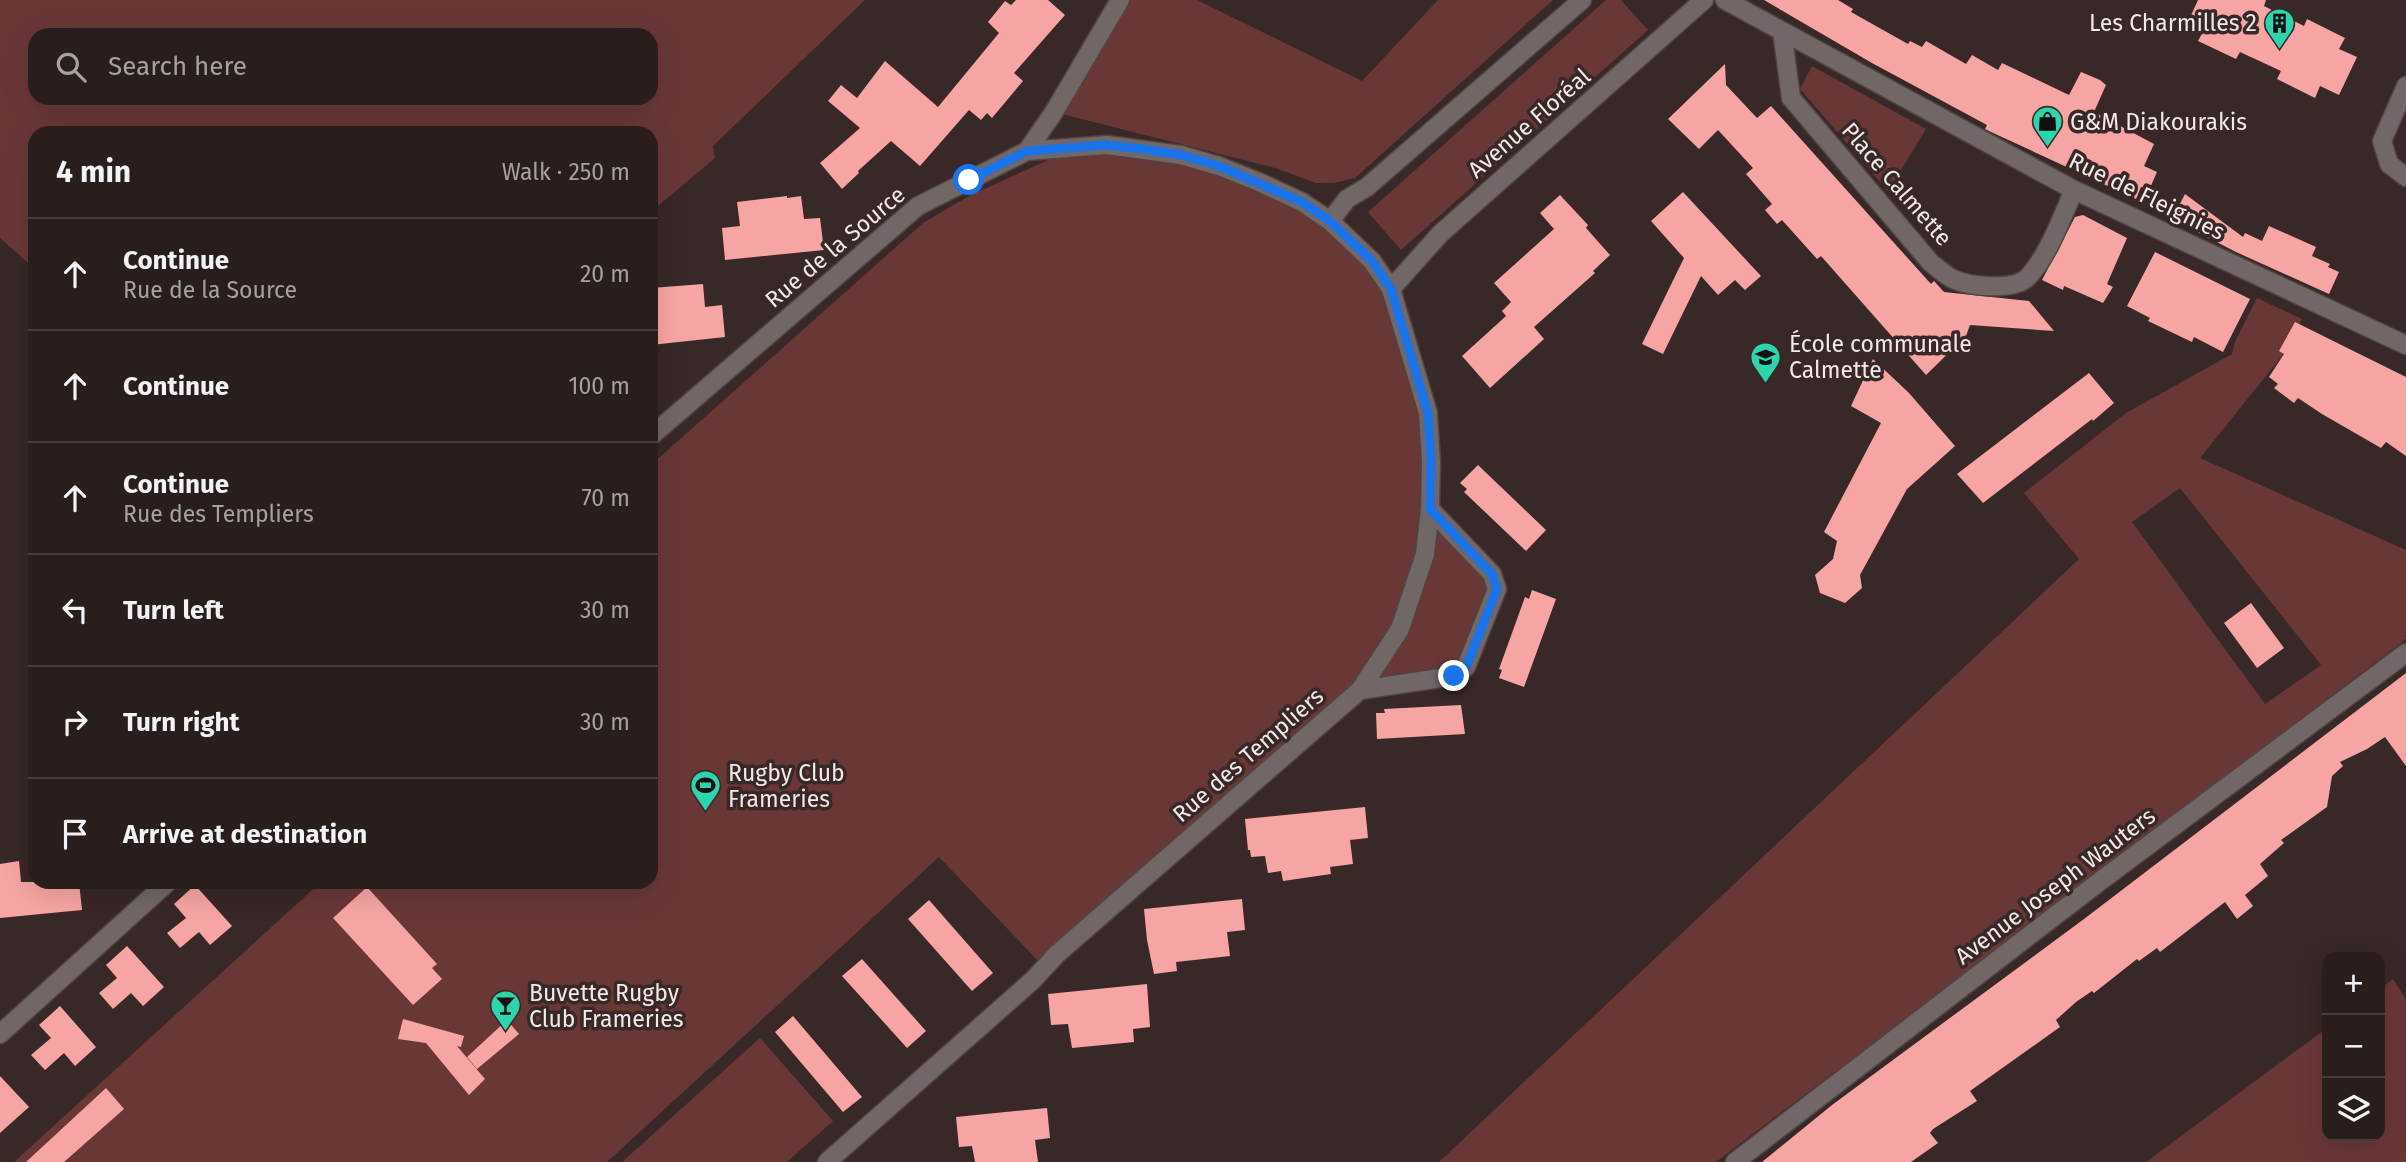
<!DOCTYPE html>
<meta charset="utf-8">
<style>
:root{--surface:#2a1e1d;--page:#362b2a;--text:#f1f3f6;--muted:#a5a2a4;--line:#463c3b}
body{margin:0;font-family:"Fira Sans",sans-serif;background:var(--page);color:var(--text)}
.controls{position:absolute;right:21px;bottom:21px;display:grid;overflow:hidden;border-radius:14px;box-shadow:0 7px 28px #0002}
.controls button{width:63px;height:63px;display:grid;place-items:center;padding:0;border:0;border-bottom:2px solid var(--line);background:var(--surface);color:var(--text);font:35px sans-serif}
.stop{position:absolute;width:21px;height:21px;margin:-16px;border:5px solid #1a73e8;border-radius:50%;background:#fff}
.stop.end{background:#1a73e8;border-color:#fff;box-shadow:0 2px 7px #0008}
.list{margin:0;padding:0;list-style:none}
h2{display:flex;justify-content:space-between;align-items:center;height:91px;margin:0;padding:0 28px;font-size:30px}
h2 small{font-size:23px;font-weight:400;color:var(--muted)}
.list li{display:grid;grid-template-columns:46px 1fr auto;gap:21px;align-items:center;box-sizing:border-box;height:112px;padding:0 28px;border-top:2px solid var(--line)}
.list b{display:block;font-size:26px;white-space:nowrap}
.list p{margin:0;font-size:23px;white-space:nowrap;color:var(--muted)}
.list em{font-size:23px;font-style:normal;color:var(--muted)}
.icon{flex:none;width:38px;height:38px;fill:none;stroke:currentColor;stroke-width:2;stroke-linecap:round;stroke-linejoin:round}
.map{position:relative;flex:none;width:2406px;height:1162px;overflow:hidden}
.search{position:absolute;background:var(--surface);box-shadow:0 7px 28px #0002;left:28px;top:28px;width:630px;height:77px;display:flex;align-items:center;gap:18px;box-sizing:border-box;padding:0 24px;border-radius:21px;color:var(--muted);font-size:26px}
.panel{position:absolute;background:var(--surface);box-shadow:0 7px 28px #0002;left:28px;top:126px;width:630px;height:763px;border-radius:21px}
.map>svg:first-child{display:block}
.green{fill:#6a3737;fill-rule:evenodd}
.building{fill:#f7a5a4}
.lines{fill:none;stroke-linecap:round;stroke-linejoin:round}
.minor-casing{stroke:#524342;stroke-width:21}
.minor{stroke:#706766;stroke-width:18}
.route{stroke:#1a73e8;stroke-width:9}
.labels{text-anchor:middle;dominant-baseline:central;stroke-width:7;stroke-linejoin:round;paint-order:stroke}
.poi-label{font-size:23px;fill:#f4e8e8;stroke:#382827;text-anchor:start}
.street-label{font-size:23px;fill:#f4e8e8;stroke:#382827}
</style>
<div class="map">
<svg width="2406" height="1162" viewBox="0 0 2406 1162">
<rect width="100%" height="100%" fill="#382827"/>
<path class="green" d="M0 0H865L713 146 715 158 651 212V133H35V269L0 238ZM35 35H651V98H35Z
M1120 0H1197L1362 81 1438 0H1553L1355 178 1334 183H1316L1275 168 1054 112Z
M1606 0H1621L1648 30 1401 250 1368 212Z
M1812 66 1926 129 1888 191 1800 89Z
M1107 145 1259 182 1372 261 1428 413 1430 509 1492 574 1466 667 1360 690 1044 967 939 857 607 1162H14L321 882H651V465L923 223 969 196 1070 150Z
M2257 298 2302 319 2286 351 2200 458 2406 550V639L1716 1162H1439L2079 559 2024 493 2126 413 2232 354 2235 342ZM2180 488 2321 665 2265 704 2132 522Z
M2393 979 2406 999V1162H2146L2327 1028V1136H2380V989Z
M760 1038 833 1121 787 1162H622Z"/>
<path class="building" d="M1016 0H1048L1065 15 1014 73 1023 81 992 118 987 113 981 120 969 110 920 166 891 141 858 171 859 173 842 189 820 163 860 128 828 101 841 85 857 98 885 61 938 107 999 33 988 22 1005 1 1011 5Z
M1764 0H1838L1853 9 1851 12 1908 44 1910 41 1922 47 1926 41 1966 64 1972 55 1998 70 2002 63 2069 95 2081 72 2100 80 2106 85 2094 112 2154 144 2144 166 2157 172 2149 190 2141 187 2136 199 1991 132 1985 129 1987 125 1872 63Z
M2198 0H2266L2264 6 2304 26 2307 19 2345 38 2339 49 2357 57 2339 95 2320 86 2315 98 2277 79 2281 71 2240 52 2236 59 2198 41 2204 30 2188 22Z
M1725 64 1726 85 1757 118 1771 106 1931 284 1934 281 1944 292 2029 301 2054 331 1970 325 1966 336 1926 375 1821 256 1817 259 1782 220 1777 224 1765 210 1772 204 1746 174 1753 168 1718 130 1699 149 1668 119Z
M1683 192 1761 276 1745 290 1735 280 1718 295 1701 276 1663 354 1642 344 1684 258 1651 221Z
M2185 194 2243 237 2245 233 2262 241 2269 226 2316 247 2312 256 2330 264 2328 267 2339 272 2329 294 2236 252 2172 219Z
M1560 195 1588 225 1586 228 1610 255 1593 271 1595 273 1534 327 1544 339 1490 388 1462 356 1506 316 1502 311 1511 302 1494 283 1554 229 1540 213Z
M787 196V198L801 196 804 219 820 218 824 250 725 260 722 228 740 226 737 202Z
M2083 215 2127 238 2107 284 2113 287 2103 303 2064 286 2063 290 2042 280 2075 217Z
M2155 252 2250 299 2223 352 2194 337 2192 342 2148 321 2150 318 2127 306Z
M703 284 705 307 722 305 725 337 651 345V288Z
M2295 322 2406 377V456L2386 442 2381 448 2322 414 2298 398 2294 403 2274 388 2278 384 2269 377 2284 354 2279 351Z
M1873 359 1909 393 1955 446 1907 489 1860 575 1862 588 1845 603 1820 593 1815 575 1833 559 1837 541 1824 532 1881 423 1851 406Z
M2089 373 2114 403 2093 421 2092 419 1983 503 1957 474Z
M1478 465 1546 530 1526 551 1464 492 1467 489 1460 483Z
M1532 590 1556 599 1524 687 1499 678 1502 670 1499 669 1525 597 1529 599Z
M2251 603 2284 648 2257 668 2224 623Z
M2406 673V766L2385 737 2367 749 2340 762 2343 766 2332 776 2327 807 2281 840 2284 843 2260 864 2268 876 2245 895 2253 906 2237 919 2225 902 2160 952 2157 948 2139 961 2137 959 2094 993 2092 991 2076 1002 2056 1020 2060 1027 1970 1091 1977 1101 1933 1129 1930 1133 1938 1143 1911 1162H1762L1832 1105 2084 919Z
M1461 705 1465 734 1377 739 1376 713H1385L1384 709Z
M1365 807 1368 838 1350 840 1353 864 1330 867 1331 874 1283 881 1281 871 1268 873 1265 856 1251 857 1250 850H1248L1245 819Z
M19 861 21 882H79L82 910 0 918V864Z
M195 885 232 926 210 945 199 932 180 948 167 933 186 918 174 904Z
M367 887 437 964 432 968 442 979 413 1005 333 918Z
M1242 899 1245 930 1227 932 1230 956 1176 962 1177 971 1154 974 1147 940 1144 909Z
M929 900 993 973 972 991 908 919Z
M127 946 164 987 143 1006 131 993 113 1009 99 993 117 978 106 965Z
M862 959 926 1031 907 1048 842 976Z
M1147 984 1150 1027 1133 1029 1134 1042 1072 1048 1068 1024 1051 1025 1048 994Z
M60 1006 96 1047 75 1066 64 1053 45 1070 31 1055 51 1038 39 1025Z
M793 1016 862 1097 843 1112 775 1032Z
M403 1019 464 1036 461 1047 457 1046 485 1079 469 1095 426 1043 398 1039Z
M507 1020 519 1034 477 1069 467 1057Z
M0 1076 29 1107 0 1133Z
M106 1088 124 1109 64 1162H26Z
M1047 1108 1050 1138 1035 1140 1038 1162H975L972 1146 959 1147 956 1117Z"/>
<g class="lines">
<defs>
<path id="minor" d="M1725 0 2074 190 2406 345
M1782 31 1791 98 1931 263C1938 268 1945 275 1953 279 1970 287 2014 291 2028 277 2048 256 2062 217 2074 190
M2406 86 2382 141 2389 164 2406 177
M1330 221 1347 199 1367 187 1582 0
M1391 289 1440 234 1704 0
M651 436 918 206 1027 151 1054 112 1120 0
M1360 690 1454 676 1466 667 1497 589 1492 574 1430 509
M0 1034 168 882
M827 1162 1033 980 1057 954 1360 690 1400 629 1425 554 1430 509 1431 463 1428 413 1391 289 1372 261 1330 221 1302 202 1259 182 1219 166 1181 155 1107 145 1027 151
M1735 1162 2095 885 2406 653"/>
</defs>
<use href="#minor" class="minor-casing"/>
<use href="#minor" class="minor"/>
</g>
<g class="lines">
<path class="route" d="M969 180 1027 151 1107 145 1143 149 1181 155 1219 166 1302 202 1330 221 1372 261 1391 289 1428 413 1431 463 1430 509 1492 574 1497 589 1466 667 1454 676"/>
</g>
<defs>
<symbol id="building-pin" viewBox="-11 -11 22 30"><path d="M0 17L-7.5 6A9.5 9.5 0 1 1 7.5 6Z" fill="#2ed4ab" stroke="#382827"/><path d="M-4-6H4V6H1V3H-1V6H-4ZM-2.5-4.3h1.7v1.8h-1.7ZM.8-4.3h1.7v1.8H.8ZM-2.5-1h1.7V.8h-1.7ZM.8-1h1.7V.8H.8Z" fill="#111"/></symbol>
<symbol id="shop-pin" viewBox="-11 -11 22 30"><path d="M0 17L-7.5 6A9.5 9.5 0 1 1 7.5 6Z" fill="#2ed4ab" stroke="#382827"/><path d="M-5-2.5h2.3a2.7 3.5 0 0 1 5.4 0H5L5.5 6h-11ZM-1.5-2.5h3a1.5 2.3 0 0 0-3 0Z" fill="#111"/></symbol>
<symbol id="school-pin" viewBox="-11 -11 22 30"><path d="M0 17L-7.5 6A9.5 9.5 0 1 1 7.5 6Z" fill="#2ed4ab" stroke="#382827"/><path d="M0-5L7-2L0 1L-7-2ZM-4 1L0 2.5L4 1V4Q0 6-4 4Z" fill="#111"/></symbol>
<symbol id="stadium-pin" viewBox="-11 -11 22 30"><path d="M0 17L-7.5 6A9.5 9.5 0 1 1 7.5 6Z" fill="#2ed4ab" stroke="#382827"/><path d="M0-5a6.5 5 0 1 0 0 10a6.5 5 0 1 0 0-10ZM-3.5-1.8h7v3.6h-7Z" fill="#111"/></symbol>
<symbol id="bar-pin" viewBox="-11 -11 22 30"><path d="M0 17L-7.5 6A9.5 9.5 0 1 1 7.5 6Z" fill="#2ed4ab" stroke="#382827"/><path d="M-6-5H6L.8 .8V4.5H3.5V6h-7V4.5H-.8V.8Z" fill="#111"/></symbol>
</defs>
<g fill-rule="evenodd">
<use href="#building-pin" x="2262" y="6" width="35" height="47"/>
<use href="#shop-pin" x="2030" y="104" width="35" height="47"/>
<use href="#school-pin" x="1748" y="340" width="35" height="47"/>
<use href="#stadium-pin" x="688" y="768" width="35" height="47"/>
<use href="#bar-pin" x="488" y="988" width="35" height="47"/>
</g>
<g class="labels">
<g class="poi-label">
<text x="2257" y="23" text-anchor="end">Les Charmilles 2</text>
<text x="2070" y="122">G&amp;M Diakourakis</text>
<text x="1789" y="344">École communale<tspan x="1789" dy="26">Calmette</tspan></text>
<text x="728" y="773">Rugby Club<tspan x="728" dy="26">Frameries</tspan></text>
<text x="529" y="993">Buvette Rugby<tspan x="529" dy="26">Club Frameries</tspan></text>
</g>
<g class="street-label">
<text transform="translate(1529 123) rotate(-41)">Avenue Floréal</text>
<text transform="translate(1897 184) rotate(49)">Place Calmette</text>
<text transform="translate(2147 196) rotate(26)">Rue de Fleignies</text>
<text transform="translate(835 247) rotate(-40)">Rue de la Source</text>
<text transform="translate(1248 755) rotate(-41)">Rue des Templiers</text>
<text transform="translate(2055 886) rotate(-37)">Avenue Joseph Wauters</text>
</g>
</g>
</svg>
<div class="controls">
<button>+</button>
<button>−</button>
<button><svg class="icon" aria-label="layers" viewBox="0 0 24 24"><path d="M12 4l9 5-9 5-9-5zM3 14l9 5 9-5"/></svg></button>
</div>
<div class="stop" style="left:969px;top:180px"></div>
<div class="stop end" style="left:1454px;top:676px"></div>
<div class="search"><svg class="icon" aria-label="search" viewBox="0 0 24 24"><circle cx="10" cy="10" r="6"/><path d="M15 15l6 6"/></svg>Search here</div>
<section class="panel">
<h2>4 min<small>Walk · 250 m</small></h2>
<ul class="list">
<li><svg class="icon" aria-label="ahead" viewBox="0 0 24 24"><path d="M12 20V5M6 11l6-6 6 6"/></svg><div><b>Continue</b><p>Rue de la Source</p></div><em>20 m</em></li>
<li><svg class="icon" aria-label="ahead" viewBox="0 0 24 24"><path d="M12 20V5M6 11l6-6 6 6"/></svg><div><b>Continue</b></div><em>100 m</em></li>
<li><svg class="icon" aria-label="ahead" viewBox="0 0 24 24"><path d="M12 20V5M6 11l6-6 6 6"/></svg><div><b>Continue</b><p>Rue des Templiers</p></div><em>70 m</em></li>
<li><svg class="icon" aria-label="left" viewBox="0 0 24 24"><path d="M17 20v-9H6M10 6l-5 5 5 5"/></svg><div><b>Turn left</b></div><em>30 m</em></li>
<li><svg class="icon" aria-label="right" viewBox="0 0 24 24"><path d="M7 20v-9h11M14 6l5 5-5 5"/></svg><div><b>Turn right</b></div><em>30 m</em></li>
<li><svg class="icon" aria-label="arrive" viewBox="0 0 24 24"><path d="M6 21V4h12l-3 4 3 4H6"/></svg><div><b>Arrive at destination</b></div></li>
</ul>
</section>
</div>
